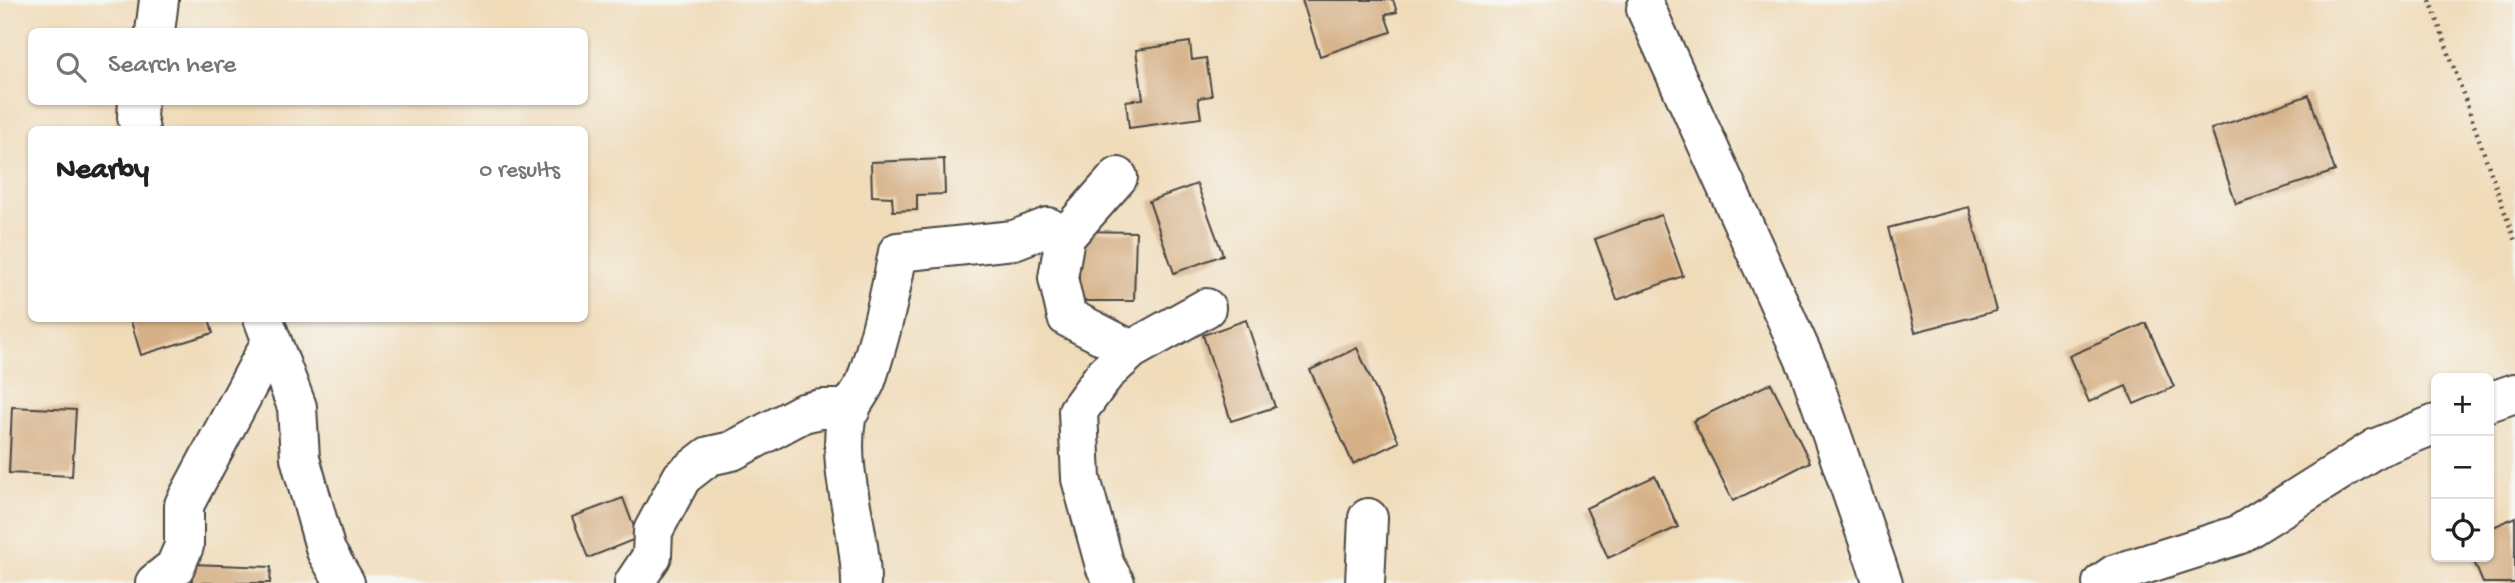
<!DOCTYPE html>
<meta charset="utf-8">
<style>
:root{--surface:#fff;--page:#f6f6f6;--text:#222;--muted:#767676;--line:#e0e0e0}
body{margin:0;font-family:"Gochi Hand",sans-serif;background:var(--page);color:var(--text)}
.controls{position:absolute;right:21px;bottom:21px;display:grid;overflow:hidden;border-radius:10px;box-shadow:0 2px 5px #0004}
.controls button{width:63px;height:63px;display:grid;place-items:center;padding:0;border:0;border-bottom:2px solid var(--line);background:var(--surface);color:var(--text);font:35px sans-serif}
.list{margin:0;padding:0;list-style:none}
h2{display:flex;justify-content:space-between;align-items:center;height:91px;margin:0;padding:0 28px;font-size:30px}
h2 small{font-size:23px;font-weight:400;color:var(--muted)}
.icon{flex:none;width:38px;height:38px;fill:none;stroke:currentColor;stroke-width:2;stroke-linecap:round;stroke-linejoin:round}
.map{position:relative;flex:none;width:2515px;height:583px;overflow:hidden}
.search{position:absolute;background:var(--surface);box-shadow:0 2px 5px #0004;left:28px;top:28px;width:560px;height:77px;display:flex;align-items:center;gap:18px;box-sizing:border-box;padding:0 24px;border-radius:10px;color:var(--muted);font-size:26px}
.panel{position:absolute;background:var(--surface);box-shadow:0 2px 5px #0004;left:28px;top:126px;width:560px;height:196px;border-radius:10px}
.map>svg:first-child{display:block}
.building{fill:#d6b187}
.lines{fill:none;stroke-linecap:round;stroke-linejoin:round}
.minor-casing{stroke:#494540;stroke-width:42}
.path{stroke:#494540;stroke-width:4.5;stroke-dasharray:2 5;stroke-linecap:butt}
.minor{stroke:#fff;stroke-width:38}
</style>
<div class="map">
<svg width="2515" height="583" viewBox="0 0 2515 583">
<rect width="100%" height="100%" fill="#f6f6f2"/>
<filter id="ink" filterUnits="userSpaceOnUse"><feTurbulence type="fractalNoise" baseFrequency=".0143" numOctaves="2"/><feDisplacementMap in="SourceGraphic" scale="14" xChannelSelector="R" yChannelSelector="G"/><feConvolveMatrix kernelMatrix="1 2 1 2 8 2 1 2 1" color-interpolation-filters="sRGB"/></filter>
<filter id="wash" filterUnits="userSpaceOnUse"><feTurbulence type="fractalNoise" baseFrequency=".00686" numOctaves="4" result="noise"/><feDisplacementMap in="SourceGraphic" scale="28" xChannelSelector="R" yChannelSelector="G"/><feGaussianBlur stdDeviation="1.57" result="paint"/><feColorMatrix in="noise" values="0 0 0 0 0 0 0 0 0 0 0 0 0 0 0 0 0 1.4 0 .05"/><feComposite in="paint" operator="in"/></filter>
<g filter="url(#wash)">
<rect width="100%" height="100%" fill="#f0dbb9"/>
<g id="blocks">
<path class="building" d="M1302 0H1393L1397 12 1385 15 1391 32 1320 56Z
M1190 42 1192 60 1206 58 1212 96 1198 98 1201 118 1129 128 1126 101 1143 99 1136 50Z
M2309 95 2335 171 2236 204 2211 129Z
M944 159 945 194 917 195V210L893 211 892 197 872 196 871 162Z
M1197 184 1223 255 1174 273 1149 201Z
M1969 207 1996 311 1915 332 1888 228Z
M1661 215 1683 276 1617 300 1595 239Z
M1079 231 1136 232 1134 301H1079Z
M130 318H209L213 333 141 355Z
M1246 320 1275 407 1231 421 1203 335Z
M2146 323 2174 387 2134 404 2126 386 2089 402 2069 356Z
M1357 348 1399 442 1353 464 1310 370Z
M1771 383 1810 462 1733 501 1693 421Z
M12 407 76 410 72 476 9 473Z
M1655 476 1678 527 1608 558 1586 508Z
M623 498 638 538 588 558 572 517Z
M2515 517V583H2483L2472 557H2489V529Z
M192 564 271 567 270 583H192Z"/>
</g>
</g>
<g filter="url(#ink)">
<use href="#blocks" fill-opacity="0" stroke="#494540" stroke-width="2"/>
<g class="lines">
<defs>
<path id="minor" d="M1646 9 1809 369 1883 583
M155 32 159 0
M138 102 137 117 140 130
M1118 177 1065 237 1058 278 1067 317 1131 350
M263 318 297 407 300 458 326 551 345 583
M2489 402 2515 393
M155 583 175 567 184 546V505L271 342
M634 583 652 556 653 531 682 477 709 456 732 451 803 413 821 409H851
M861 583C861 528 837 474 846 419 848 406 861 394 866 381 880 339 890 296 898 252L1014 240 1048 227 1065 237
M1115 583 1105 566 1081 479 1078 411 1105 374 1131 350 1206 308
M1365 583 1368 518
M2102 583 2115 574 2238 535 2376 448 2436 424"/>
</defs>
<use href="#minor" class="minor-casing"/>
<path class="path" d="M2430 0 2515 241"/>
<use href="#minor" class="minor"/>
</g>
</g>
</svg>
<div class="controls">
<button>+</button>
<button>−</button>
<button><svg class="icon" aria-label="locate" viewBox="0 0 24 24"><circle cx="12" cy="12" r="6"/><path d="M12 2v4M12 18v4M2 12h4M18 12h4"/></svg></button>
</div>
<div class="search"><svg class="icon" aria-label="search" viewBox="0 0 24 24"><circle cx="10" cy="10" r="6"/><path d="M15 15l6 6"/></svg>Search here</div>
<section class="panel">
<h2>Nearby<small>0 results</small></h2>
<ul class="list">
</ul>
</section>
</div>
